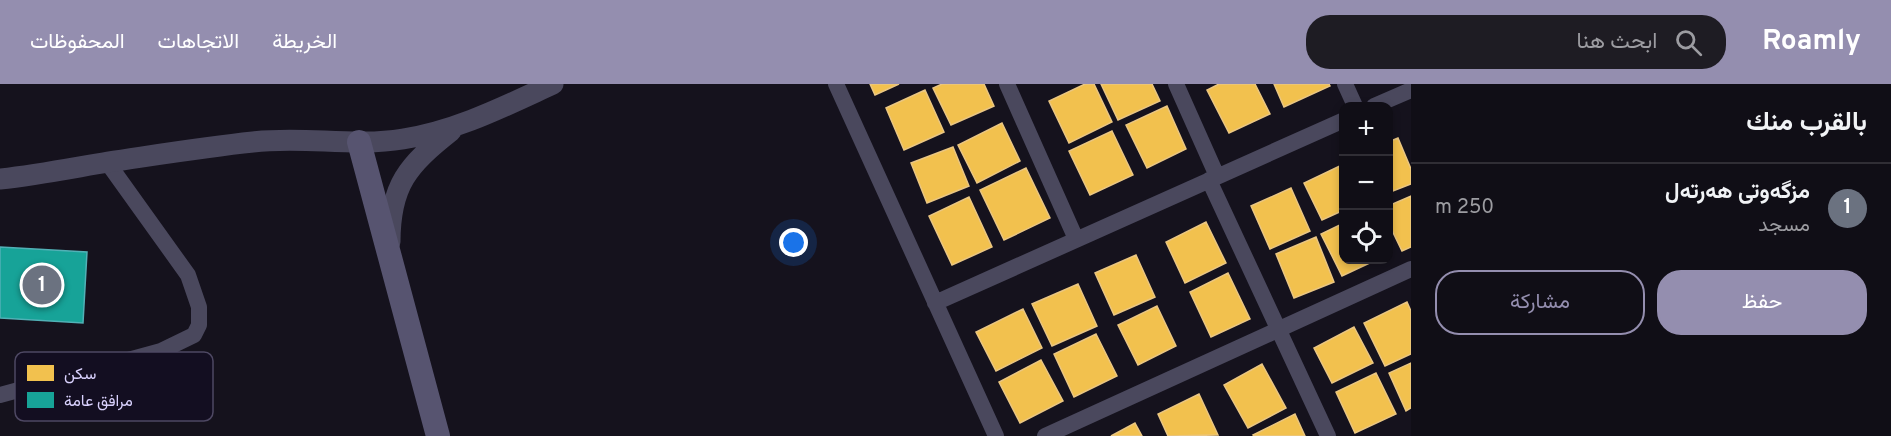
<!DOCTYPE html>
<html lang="ar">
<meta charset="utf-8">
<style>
:root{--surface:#100e16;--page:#1e1c23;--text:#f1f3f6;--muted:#9c9ca1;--line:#302e35;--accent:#948eaf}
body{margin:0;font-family:Overpass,Vazirmatn,sans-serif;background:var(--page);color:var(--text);direction:rtl}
.controls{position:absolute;right:18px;top:18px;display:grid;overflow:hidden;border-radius:12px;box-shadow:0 3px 9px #0003}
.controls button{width:54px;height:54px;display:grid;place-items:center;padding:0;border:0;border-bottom:2px solid var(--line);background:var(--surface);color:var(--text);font:30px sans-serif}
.you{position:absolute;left:794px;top:159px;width:21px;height:21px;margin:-15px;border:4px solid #fff;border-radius:50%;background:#1a73e8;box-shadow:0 0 0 9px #1a73e833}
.badge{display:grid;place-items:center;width:39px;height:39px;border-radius:50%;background:var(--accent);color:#fff;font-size:20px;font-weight:700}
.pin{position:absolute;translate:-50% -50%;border:3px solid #fff;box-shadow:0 2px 6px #0006}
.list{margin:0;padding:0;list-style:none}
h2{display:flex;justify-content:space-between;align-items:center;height:78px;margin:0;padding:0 24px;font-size:26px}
h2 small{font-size:20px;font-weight:400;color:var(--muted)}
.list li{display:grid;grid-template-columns:39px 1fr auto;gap:18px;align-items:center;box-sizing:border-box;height:90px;padding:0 24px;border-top:2px solid var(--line)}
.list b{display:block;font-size:22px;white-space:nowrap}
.list p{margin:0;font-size:20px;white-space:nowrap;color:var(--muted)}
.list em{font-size:20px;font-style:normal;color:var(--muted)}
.actions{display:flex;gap:12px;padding:18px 24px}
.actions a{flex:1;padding:14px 0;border:2px solid var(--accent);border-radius:24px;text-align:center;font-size:21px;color:var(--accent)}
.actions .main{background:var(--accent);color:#fff}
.icon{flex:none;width:33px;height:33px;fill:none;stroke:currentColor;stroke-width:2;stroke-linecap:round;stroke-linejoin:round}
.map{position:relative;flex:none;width:1411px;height:352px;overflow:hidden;direction:ltr}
header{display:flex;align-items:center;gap:36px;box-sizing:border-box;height:84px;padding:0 30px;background:var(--accent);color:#fff}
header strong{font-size:28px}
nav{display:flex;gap:33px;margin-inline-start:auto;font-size:21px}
.search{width:420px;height:54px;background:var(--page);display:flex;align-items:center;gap:15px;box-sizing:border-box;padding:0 21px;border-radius:24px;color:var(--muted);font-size:22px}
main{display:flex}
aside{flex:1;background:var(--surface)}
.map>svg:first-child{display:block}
.homes{fill:#f2c14e;stroke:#eac682;stroke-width:1.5}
.public{fill:#17a398;stroke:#51b1b6;stroke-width:1.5}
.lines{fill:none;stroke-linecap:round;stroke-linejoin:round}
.minor{stroke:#4a485d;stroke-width:16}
.tertiary{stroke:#4a485d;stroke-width:21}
.secondary{stroke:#575470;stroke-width:24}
.key{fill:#130e21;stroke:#4e4863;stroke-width:1.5}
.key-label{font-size:16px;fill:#d9d1fd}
</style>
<header>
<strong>Roamly</strong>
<div class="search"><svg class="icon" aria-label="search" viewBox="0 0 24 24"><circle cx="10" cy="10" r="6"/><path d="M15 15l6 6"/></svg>ابحث هنا</div>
<nav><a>الخريطة</a><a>الاتجاهات</a><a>المحفوظات</a></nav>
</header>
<main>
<aside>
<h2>بالقرب منك<small></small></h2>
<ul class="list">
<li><span class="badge" style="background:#6b7280">1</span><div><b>مزگەوتی ھەرتەل</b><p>مسجد</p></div><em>250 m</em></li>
</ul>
<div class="actions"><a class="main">حفظ</a><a>مشاركة</a></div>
</aside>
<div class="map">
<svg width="1411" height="352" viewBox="0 0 1411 352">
<rect width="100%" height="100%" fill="#15121d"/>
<path class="homes" d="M870 0H899L875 11Z
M942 0H984L994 22 951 41 933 4Z
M1085 0H1094L1112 38 1069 59 1049 17Z
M1101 0H1152L1160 17 1118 36Z
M1219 0H1255L1270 30 1229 49 1207 6Z
M1274 0H1329L1330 2 1284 23Z
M925 6 944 48 904 66 886 24Z
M1167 22 1186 65 1147 84 1126 41Z
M1002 39 1020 77 977 99 958 61Z
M1112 47 1133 91 1090 111 1069 67Z
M1398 54 1411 85V100L1388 109V58Z
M953 63 969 102 927 119 911 79Z
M1344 80V126L1322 136 1304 99Z
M1026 84 1050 134 1004 156 980 106Z
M1291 104 1310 147 1270 165 1251 122Z
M1411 112V163L1402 167 1388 138V122Z
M969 113 992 163 952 181 929 132Z
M1206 138 1226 179 1185 199 1166 158Z
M1344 139V176H1376L1342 192 1321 150Z
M1316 153 1334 198 1294 214 1276 170Z
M1136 171 1155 213 1114 231 1095 189Z
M1228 189 1250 235 1211 253 1190 208Z
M1078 200 1097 242 1052 262 1032 220Z
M1407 218 1411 227V270L1385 282 1364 239Z
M1157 222 1176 262 1138 281 1118 241Z
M1023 225 1042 264 996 287 976 248Z
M1354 243 1373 279 1332 299 1314 264Z
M1096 250 1117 292 1074 313 1054 270Z
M1041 276 1063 317 1020 339 999 298Z
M1411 279V324L1406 327 1389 289Z
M1262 280 1286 324 1248 344 1224 301Z
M1376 289 1396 330 1355 349 1336 308Z
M1199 310 1218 351 1168 352 1158 330Z
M1295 330 1305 352H1254L1253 351Z
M1135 339 1142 352H1111Z"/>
<path class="public" d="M0 163 87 168 83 239 0 234Z"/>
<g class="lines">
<path class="minor" d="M836 0 996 352
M1007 0 1076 155
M1176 0 1217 92
M1345 0 1355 22
M1374 22 1411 6
M1209 96 1328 352
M935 219 1344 36
M0 311 161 267 194 251 199 241V223L188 191 107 78
M1045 352 1411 185"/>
<path class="tertiary" d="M0 95C37 91 72 84 108 78 156 71 205 63 253 58 303 52 354 63 403 55 456 47 505 22 553 0
M390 158C390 101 408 81 451 47"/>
<path class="secondary" d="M359 58 438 352"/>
</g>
<rect x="15" y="268" width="198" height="69" rx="9" class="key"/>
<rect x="27" y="281" width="27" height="16" fill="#f2c14e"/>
<rect x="27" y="308" width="27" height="16" fill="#17a398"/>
<g class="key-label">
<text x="64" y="295">سكن</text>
<text x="64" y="322">مرافق عامة</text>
</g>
</svg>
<div class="controls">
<button>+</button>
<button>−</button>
<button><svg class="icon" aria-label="locate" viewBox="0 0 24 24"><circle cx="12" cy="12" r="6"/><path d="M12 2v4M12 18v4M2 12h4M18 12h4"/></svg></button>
</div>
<div class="you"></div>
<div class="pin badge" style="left:42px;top:201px;background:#6b7280">1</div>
</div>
</main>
